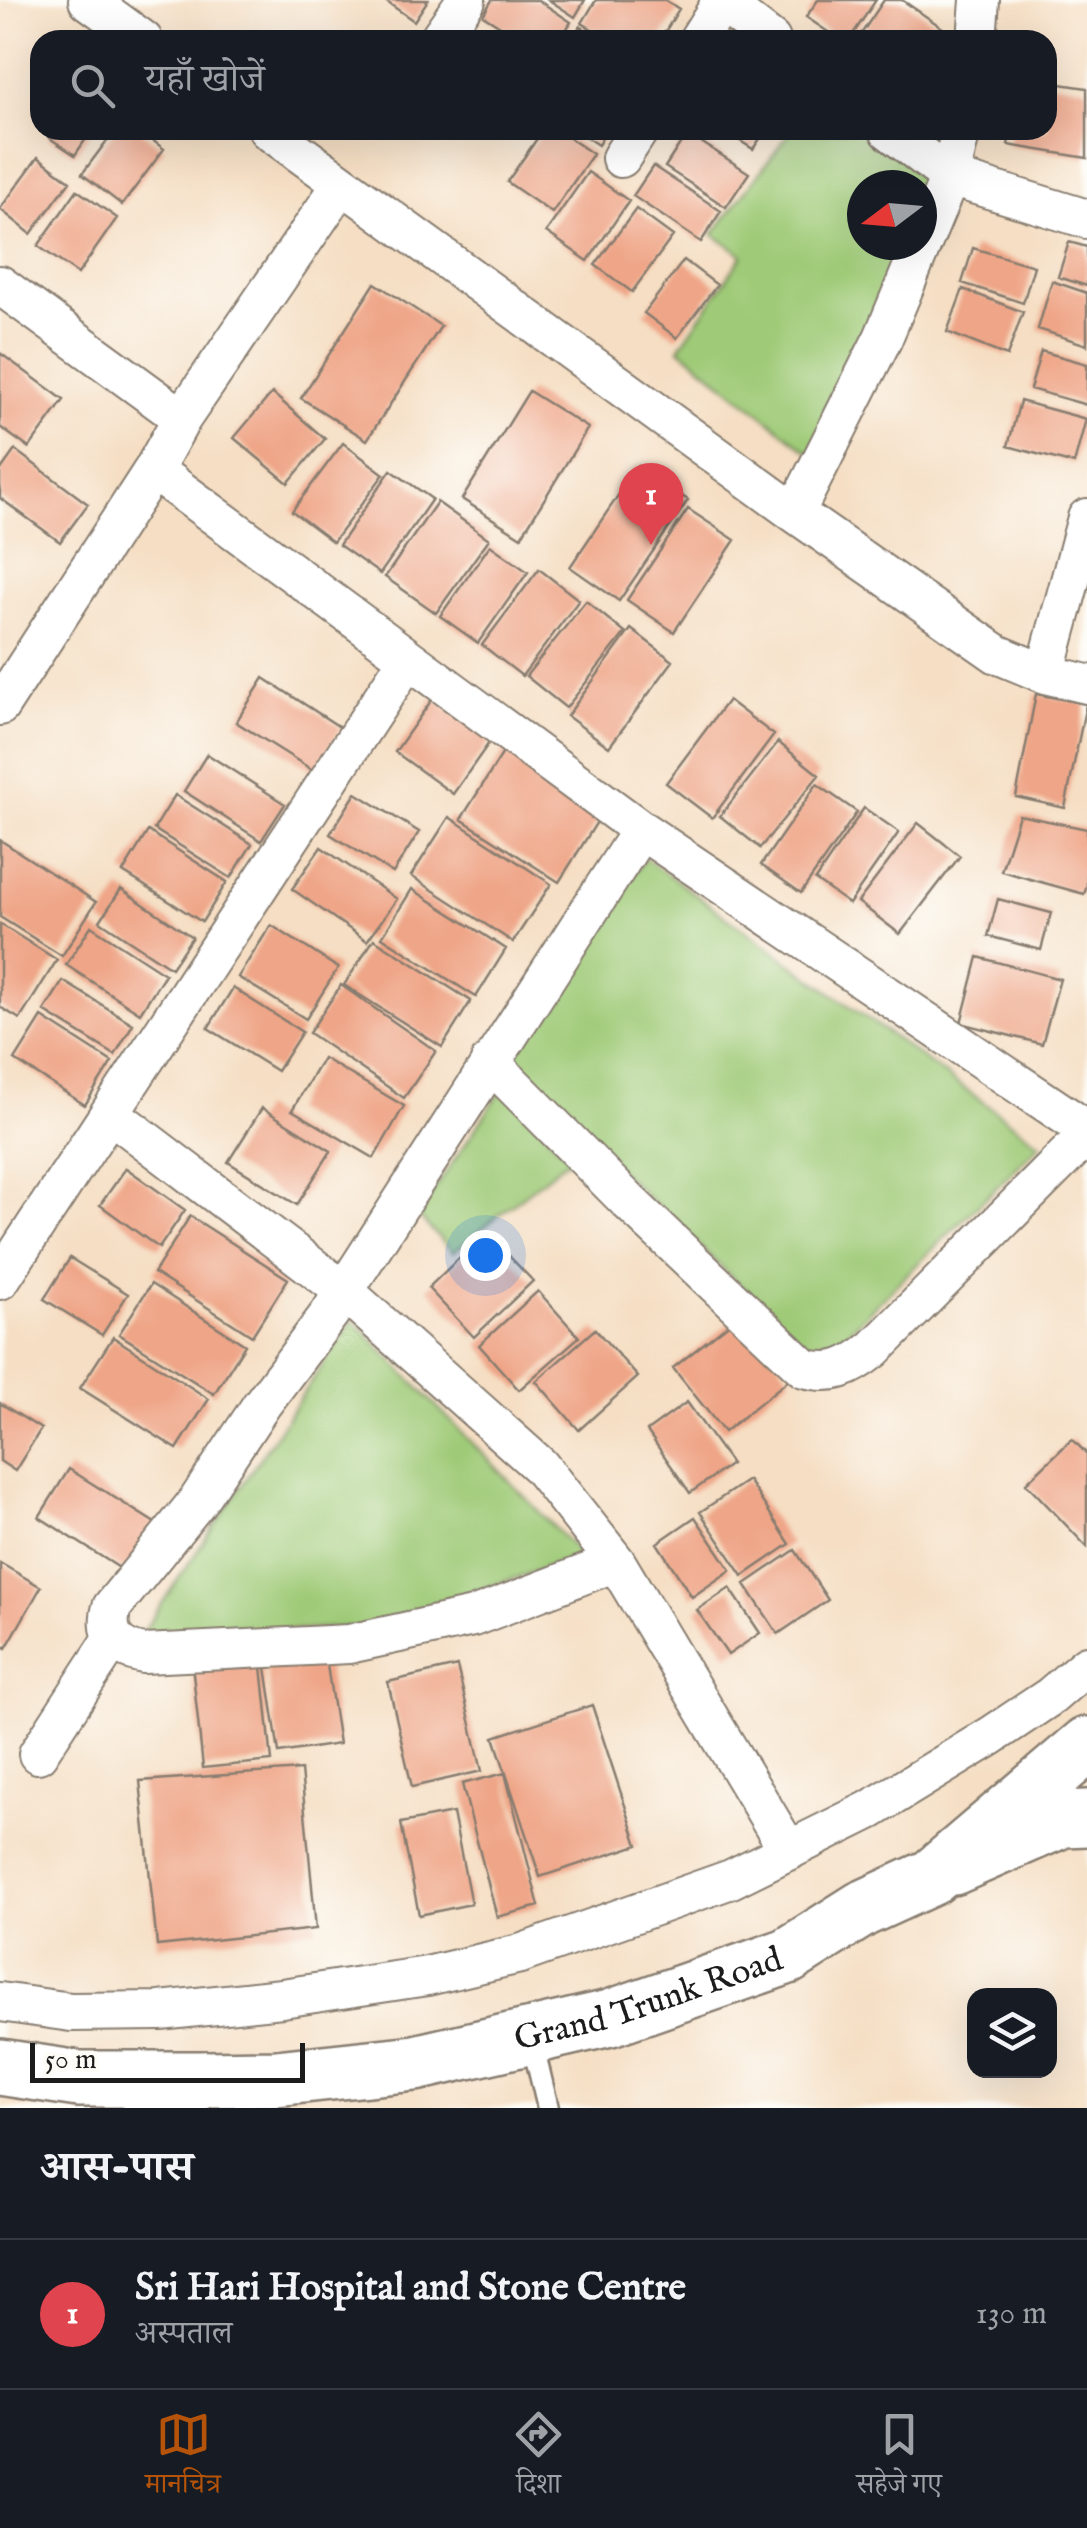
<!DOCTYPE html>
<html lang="hi">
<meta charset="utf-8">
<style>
:root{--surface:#171b24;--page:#242831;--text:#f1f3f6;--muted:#9ea1a6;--line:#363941;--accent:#b45309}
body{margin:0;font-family:"IM FELL English","Noto Serif Devanagari",serif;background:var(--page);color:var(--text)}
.controls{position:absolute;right:30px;bottom:30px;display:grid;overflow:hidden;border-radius:20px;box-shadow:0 10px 40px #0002}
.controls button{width:90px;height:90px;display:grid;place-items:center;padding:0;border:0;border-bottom:2px solid var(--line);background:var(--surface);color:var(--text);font:50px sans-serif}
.compass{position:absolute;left:847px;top:170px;width:90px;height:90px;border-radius:50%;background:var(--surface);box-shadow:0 10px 40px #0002;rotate:254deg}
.scale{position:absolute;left:30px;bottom:25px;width:275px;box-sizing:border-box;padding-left:10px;border:5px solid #1c1c1c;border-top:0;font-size:28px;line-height:35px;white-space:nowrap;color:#1c1c1c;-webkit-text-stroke:8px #fdfcf7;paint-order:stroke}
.you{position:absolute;left:485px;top:1255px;width:35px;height:35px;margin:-25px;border:8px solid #fff;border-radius:50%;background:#1a73e8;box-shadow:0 0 0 15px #1a73e833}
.badge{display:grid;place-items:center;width:65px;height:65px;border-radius:50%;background:var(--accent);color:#fff;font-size:32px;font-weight:700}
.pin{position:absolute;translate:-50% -82px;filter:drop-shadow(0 2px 5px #0008)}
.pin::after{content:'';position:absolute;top:52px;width:35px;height:30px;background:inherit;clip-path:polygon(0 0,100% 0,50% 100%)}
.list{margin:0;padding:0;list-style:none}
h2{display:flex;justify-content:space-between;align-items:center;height:130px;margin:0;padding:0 40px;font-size:42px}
h2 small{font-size:32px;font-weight:400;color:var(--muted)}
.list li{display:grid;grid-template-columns:65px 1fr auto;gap:30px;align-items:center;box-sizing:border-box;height:150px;padding:0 40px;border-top:2px solid var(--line)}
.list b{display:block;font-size:38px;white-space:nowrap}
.list p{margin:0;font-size:32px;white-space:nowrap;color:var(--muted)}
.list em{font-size:32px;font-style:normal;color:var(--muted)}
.icon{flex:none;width:55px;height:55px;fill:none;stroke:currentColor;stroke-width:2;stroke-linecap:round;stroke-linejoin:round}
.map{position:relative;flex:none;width:1087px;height:2108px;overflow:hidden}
.search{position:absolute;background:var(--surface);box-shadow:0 10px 40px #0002;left:30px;right:30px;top:30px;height:110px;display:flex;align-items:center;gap:25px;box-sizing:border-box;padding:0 35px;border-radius:30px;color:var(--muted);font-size:38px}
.sheet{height:280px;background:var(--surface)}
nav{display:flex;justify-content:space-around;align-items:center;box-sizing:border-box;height:140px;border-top:2px solid var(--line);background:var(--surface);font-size:28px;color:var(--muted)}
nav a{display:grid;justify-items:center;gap:5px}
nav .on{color:var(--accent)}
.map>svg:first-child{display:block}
.green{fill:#9fca77;stroke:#5e734a;stroke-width:2.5}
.building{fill:#efa587}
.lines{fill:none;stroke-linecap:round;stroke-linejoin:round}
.lane-casing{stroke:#887d70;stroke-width:25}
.street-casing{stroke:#887d70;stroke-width:42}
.secondary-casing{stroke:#887d70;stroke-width:60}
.primary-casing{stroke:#887d70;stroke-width:60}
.highway-casing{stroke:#887d70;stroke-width:60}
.lane{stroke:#fff;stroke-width:20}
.street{stroke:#fff;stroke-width:38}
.secondary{stroke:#fff;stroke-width:55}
.primary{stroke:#fff;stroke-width:55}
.highway{stroke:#fff;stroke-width:55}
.labels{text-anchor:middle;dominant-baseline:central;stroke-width:8;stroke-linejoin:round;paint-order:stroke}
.street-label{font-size:35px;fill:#1c1c1c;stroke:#fdfcf7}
</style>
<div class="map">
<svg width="1087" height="2108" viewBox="0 0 1087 2108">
<rect width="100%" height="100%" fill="#fdfcf7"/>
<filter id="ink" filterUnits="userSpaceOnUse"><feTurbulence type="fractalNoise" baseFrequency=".01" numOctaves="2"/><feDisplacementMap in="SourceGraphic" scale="20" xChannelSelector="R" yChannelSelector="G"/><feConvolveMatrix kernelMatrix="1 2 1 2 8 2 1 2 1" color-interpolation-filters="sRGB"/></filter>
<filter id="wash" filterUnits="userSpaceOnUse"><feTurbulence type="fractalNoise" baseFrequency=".0048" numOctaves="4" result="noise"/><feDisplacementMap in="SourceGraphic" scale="40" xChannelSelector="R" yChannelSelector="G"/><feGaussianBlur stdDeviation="2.25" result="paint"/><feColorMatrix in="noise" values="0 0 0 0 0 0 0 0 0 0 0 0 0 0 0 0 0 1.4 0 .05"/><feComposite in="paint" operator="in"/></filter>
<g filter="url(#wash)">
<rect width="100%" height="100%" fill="#f5dec3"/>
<path class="green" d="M792 130H869L942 182 922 224V185H862V245H912L811 454 679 348 743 255 713 234Z
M645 858 1041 1144 819 1360 501 1058Z
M503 1088 570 1158 453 1252 417 1215Z
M353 1320 582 1556 367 1627 140 1636Z"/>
<g id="blocks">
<path class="building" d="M384 0H428L414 21Z
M492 0H538L571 22 560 40H522L483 15Z
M549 0H585L575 17Z
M596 0H665L679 9 660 40H610L582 23Z
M818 0H876L849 40H840L806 17Z
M884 0H902L953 35 950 40H857Z
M580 26 601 40H571Z
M1047 82 1087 88V158L1008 145 1011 130H1047Z
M53 130H92L75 155 48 137Z
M115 130H139L164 149 122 205 82 174Z
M543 130H558L593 154 552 213 507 182Z
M575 130H607L598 145Z
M723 130H766L753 149Z
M687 133 749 173 726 207 665 167Z
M38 157 70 181 31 234 0 209Z
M653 166 721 211 701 242 633 196Z
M588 172 629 201 588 261 546 232Z
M77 190 117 218 78 274 38 246Z
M636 209 673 236 632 292 595 265Z
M1069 242 1087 247V286L1058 277Z
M973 248 1034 266 1023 303 962 283Z
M684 260 717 285 677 338 644 313Z
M1052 281 1087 293V345L1038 329Z
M375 283 441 326 367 440 301 398Z
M963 289 1023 312 1007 356 947 332Z
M1041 351 1087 364V405L1030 389Z
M0 353 64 400 29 448 0 427Z
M529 391 588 428 521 537 462 499Z
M272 393 325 439 288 483 234 438Z
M1020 401 1086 419 1074 464 1008 446Z
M343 443 384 474 333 542 292 511Z
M15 450 88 504 60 542 0 498V471Z
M638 466 688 500 619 601 570 567Z
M391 470 432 499 380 574 339 545Z
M437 502 489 539 436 613 385 577Z
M688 509 735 540 674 632 627 600Z
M490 545 528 572 478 643 440 616Z
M539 569 579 600 522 676 482 645Z
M586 601 625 633 566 708 526 676Z
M631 629 673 661 609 747 567 716Z
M264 678 341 728 314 771 236 722Z
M1036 694 1086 704 1065 808 1016 797Z
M433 698 491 740 453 794 395 752Z
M728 700 774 735 712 818 666 783Z
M778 742 819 775 760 848 720 816Z
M504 751 602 814 559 882 461 819Z
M207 754 285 804 261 841 184 791Z
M817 784 857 812 801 893 761 865Z
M356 793 419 832 393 873 330 834Z
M175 795 252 844 231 878 154 829Z
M864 808 899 832 849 904 815 880Z
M1019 815 1087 829V886L1084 894 1001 871Z
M449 817 551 884 513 942 411 876Z
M918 823 960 856 900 934 858 902Z
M148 831 227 882 202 922 123 872Z
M0 840 96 902 62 956 0 917Z
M321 847 397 899 367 941 292 889Z
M121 889 192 937 171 968 100 921Z
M412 889 506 949 476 997 382 937Z
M998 899 1051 913 1041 950 988 936Z
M0 924 57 960 20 1019 0 1007Z
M271 925 338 968 306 1019 238 977Z
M91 926 165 974 140 1013 66 965Z
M374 939 471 1001 442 1047 344 985Z
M978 957 1060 979 1042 1044 961 1023Z
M63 981 133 1024 115 1055 44 1011Z
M341 985 436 1051 404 1098 309 1033Z
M233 988 302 1032 277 1071 208 1028Z
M42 1017 112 1062 85 1105 15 1060Z
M323 1058 404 1106 374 1158 292 1110Z
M262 1108 331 1151 297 1205 228 1162Z
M126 1168 185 1210 159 1248 100 1205Z
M190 1216 288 1279 252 1336 154 1273Z
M486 1232 533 1281 474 1337 428 1288Z
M70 1258 128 1294 102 1335 44 1299Z
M151 1284 245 1345 214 1394 119 1334Z
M538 1291 579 1337 519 1390 479 1345Z
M741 1314 791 1378 724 1432 673 1368Z
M595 1329 638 1377 579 1430 536 1381Z
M113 1337 209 1399 177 1449 80 1388Z
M687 1402 731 1464 690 1493 647 1431Z
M0 1403 41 1429 15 1471 0 1461Z
M1072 1439 1087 1454V1547L1026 1483Z
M69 1469 158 1525 129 1574 39 1517Z
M748 1480 790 1544 743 1576 700 1512Z
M695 1517 731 1570 692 1597 657 1543Z
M795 1550 828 1600 778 1634 745 1584Z
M0 1563 41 1587 6 1648 0 1645Z
M730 1588 760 1633 728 1655 697 1610Z
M325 1652 339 1744 279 1753 265 1661Z
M261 1657 272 1761 203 1768 192 1664Z
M457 1666 482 1771 412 1787 388 1682Z
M592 1705 638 1845 540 1877 494 1737Z
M301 1770 316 1929 157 1946 140 1781Z
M505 1773 539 1906 497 1917 462 1784Z
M453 1813 471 1904 419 1915 401 1823Z"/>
</g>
</g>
<g filter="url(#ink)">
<use href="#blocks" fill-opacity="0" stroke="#887d70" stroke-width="2.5"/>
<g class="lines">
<defs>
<path id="lane" d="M531 2037 548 2108"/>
<path id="street" d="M88 0 143 40
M719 0 771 40
M438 40 466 0
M698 40 722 2
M977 40 980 0
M268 130 795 513 997 654 1045 674 1087 684
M889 130 950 177 1087 219
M621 158 639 130
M0 285 182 418
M153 470 641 830 330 1313 262 1404 197 1502 112 1607C104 1635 117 1649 144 1654L349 1644 473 1617 616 1562
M795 513 883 338 950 177 961 130
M1045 674 1087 518
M0 706 153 470 182 418 342 184
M641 830 1087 1130
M490 1062 628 1201 804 1368C833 1376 850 1368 874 1349L1087 1135
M111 1114 344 1291 540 1466 616 1562 789 1851
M0 1280 408 659
M38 1754 113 1639
M0 2002 71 2012 160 2011 282 1998 427 1976 520 1954 731 1879 870 1810 991 1736 1051 1696 1087 1665"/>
<path id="secondary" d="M953 1867 1063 1819 1087 1818"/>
<path id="primary" d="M0 2067 79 2079H205"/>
<g id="highway">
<path id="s1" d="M150 2108 205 2079 276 2078 415 2063 610 2018 788 1956 862 1909 932 1877 1087 1745"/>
</g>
</defs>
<use href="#lane" class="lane-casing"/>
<use href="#street" class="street-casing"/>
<use href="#secondary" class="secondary-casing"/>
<use href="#primary" class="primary-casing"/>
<use href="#highway" class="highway-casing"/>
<use href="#lane" class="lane"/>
<use href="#street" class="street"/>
<use href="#secondary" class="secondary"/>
<use href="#primary" class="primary"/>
<use href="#highway" class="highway"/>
</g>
</g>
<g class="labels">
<g class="street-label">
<text stroke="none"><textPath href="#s1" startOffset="515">Grand Trunk Road</textPath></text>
</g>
</g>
</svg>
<div class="controls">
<button><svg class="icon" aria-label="layers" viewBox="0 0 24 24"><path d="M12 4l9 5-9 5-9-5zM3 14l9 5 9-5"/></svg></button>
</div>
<svg class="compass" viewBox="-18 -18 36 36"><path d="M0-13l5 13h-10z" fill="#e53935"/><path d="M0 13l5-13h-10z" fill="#9ea1a6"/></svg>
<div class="scale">50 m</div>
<div class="you"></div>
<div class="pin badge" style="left:651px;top:545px;background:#e0444e">1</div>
<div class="search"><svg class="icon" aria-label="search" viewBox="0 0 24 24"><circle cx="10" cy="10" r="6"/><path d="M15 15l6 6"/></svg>यहाँ खोजें</div>
</div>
<section class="sheet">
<h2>आस-पास<small></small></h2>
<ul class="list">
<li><span class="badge" style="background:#e0444e">1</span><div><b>Sri Hari Hospital and Stone Centre</b><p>अस्पताल</p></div><em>130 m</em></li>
</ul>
</section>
<nav>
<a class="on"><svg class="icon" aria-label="map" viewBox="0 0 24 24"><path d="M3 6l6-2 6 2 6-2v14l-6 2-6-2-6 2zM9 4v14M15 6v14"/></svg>मानचित्र</a>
<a><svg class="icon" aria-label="directions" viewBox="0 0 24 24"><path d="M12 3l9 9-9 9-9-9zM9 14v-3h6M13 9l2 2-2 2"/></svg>दिशा</a>
<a><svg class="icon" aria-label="saved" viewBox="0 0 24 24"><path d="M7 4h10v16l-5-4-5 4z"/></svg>सहेजे गए</a>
</nav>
